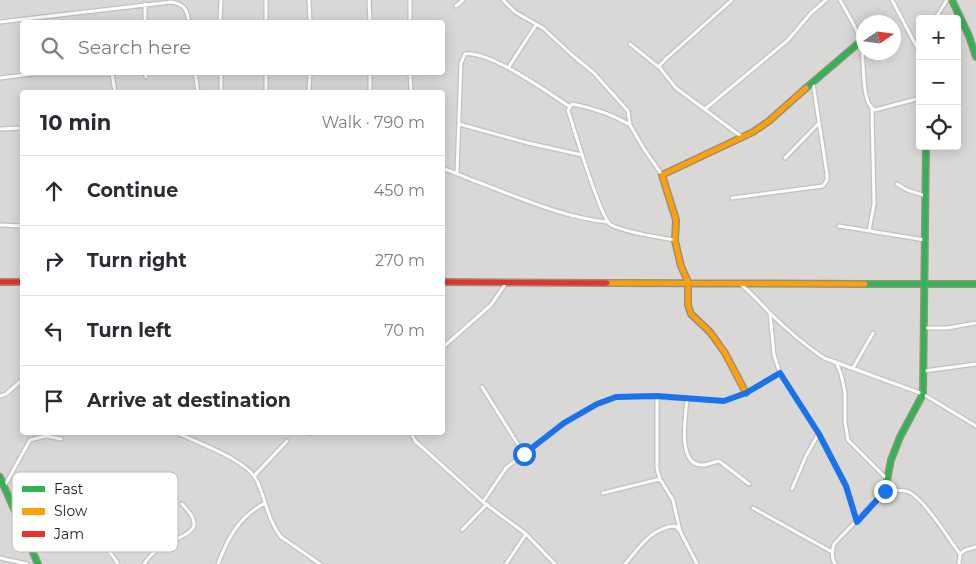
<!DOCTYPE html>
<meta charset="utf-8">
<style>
:root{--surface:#fff;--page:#f2f2f3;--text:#2b2b33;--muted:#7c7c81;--line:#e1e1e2}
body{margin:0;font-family:Montserrat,sans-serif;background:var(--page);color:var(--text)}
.controls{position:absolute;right:15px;top:15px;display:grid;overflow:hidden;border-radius:5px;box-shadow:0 2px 12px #0003}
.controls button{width:45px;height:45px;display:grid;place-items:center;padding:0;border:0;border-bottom:1px solid var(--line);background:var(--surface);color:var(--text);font:25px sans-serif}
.compass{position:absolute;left:856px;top:15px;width:45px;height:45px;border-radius:50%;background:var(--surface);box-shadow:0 2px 12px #0003;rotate:77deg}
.stop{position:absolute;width:15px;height:15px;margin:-11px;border:4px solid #1a73e8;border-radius:50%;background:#fff}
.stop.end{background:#1a73e8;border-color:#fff;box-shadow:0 1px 5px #0008}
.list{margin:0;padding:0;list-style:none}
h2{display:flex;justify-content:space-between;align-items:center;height:65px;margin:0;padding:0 20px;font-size:21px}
h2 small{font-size:16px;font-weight:400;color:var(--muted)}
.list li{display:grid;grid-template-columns:32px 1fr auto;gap:15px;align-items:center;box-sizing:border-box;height:70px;padding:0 20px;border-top:1px solid var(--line)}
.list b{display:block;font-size:19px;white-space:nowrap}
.list em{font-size:16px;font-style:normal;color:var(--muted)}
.icon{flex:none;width:28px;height:28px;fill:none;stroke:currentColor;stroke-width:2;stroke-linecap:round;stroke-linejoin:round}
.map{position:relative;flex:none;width:976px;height:564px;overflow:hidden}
.search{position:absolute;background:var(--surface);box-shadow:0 2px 12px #0003;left:20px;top:20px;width:425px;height:55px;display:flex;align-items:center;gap:12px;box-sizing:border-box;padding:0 18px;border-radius:5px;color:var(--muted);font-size:19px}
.panel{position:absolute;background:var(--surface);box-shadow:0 2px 12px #0003;left:20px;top:90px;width:425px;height:345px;border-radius:5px}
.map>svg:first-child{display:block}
.residential{fill:#dad8d7;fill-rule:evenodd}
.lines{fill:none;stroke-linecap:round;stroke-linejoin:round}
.street-casing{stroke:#c2c1c0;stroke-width:5.5}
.fast-casing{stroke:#93927f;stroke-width:8}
.slow-casing{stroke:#93927f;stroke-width:8}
.jam-casing{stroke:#93927f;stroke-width:8}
.street{stroke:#fcfcfb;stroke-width:3}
.fast{stroke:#30b455;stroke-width:5}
.slow{stroke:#ff9f0a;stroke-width:5}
.jam{stroke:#e5322d;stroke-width:5}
.route{stroke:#1a73e8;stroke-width:6}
.key{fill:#fff;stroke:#bbb;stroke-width:1}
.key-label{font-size:14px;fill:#1d1d1d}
</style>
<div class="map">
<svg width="976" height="564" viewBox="0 0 976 564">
<rect width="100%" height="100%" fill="#ebe8e5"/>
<path class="residential" d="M0 0H976V564H0ZM920 19H957V146H920ZM22 22H442V72H22ZM864 22H894V52H864ZM22 92H442V432H22Z"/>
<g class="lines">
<defs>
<path id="street" d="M309 0 310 22
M369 0 370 22
M503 0 515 12 543 28 572 55 594 73 628 111 630 125 644 149 662 175
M732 0 668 57 660 65V68L676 88 742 137
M840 0C847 13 855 25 860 39 866 55 859 103 875 110L920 98
M892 0 920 53
M145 4V22
M456 6 463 0
M935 19 947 0
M0 22 171 2C184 4 187 9 189 22
M220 22 221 0
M266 22V0
M410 22V0
M630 44 660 68
M508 68 536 25
M145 72 146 77
M195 72 198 92
M221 72V92
M266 72V92
M370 72V92
M410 72 411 92
M112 73 115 92
M0 78 32 74H111
M309 92 310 72
M705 109 788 40 811 13 826 0
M459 124 528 143 582 155
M630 125C612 114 594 108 572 104L568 110C573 126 601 220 611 225 628 233 656 237 675 240
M0 129 22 128
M785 158 819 123
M442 168C454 172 464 177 475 181 518 197 561 217 607 222
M457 172 461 63 465 54C489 50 547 92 569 106
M897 184 907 190 926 196
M732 198 823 186 827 180V174L813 83
M0 225 22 226
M839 226 925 240
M869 231 874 204 872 109
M739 283C751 292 759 302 770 313 786 329 805 345 824 358L923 394 976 426
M770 313 774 355 780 373 819 434 846 486 857 522
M924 328H947L976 323
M442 348 491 305 506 283
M836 362 841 374 845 393V422L848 440 886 478
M853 368 873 333
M924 371 976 364
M482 387 524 454
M0 396 6 394 22 380
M657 396V469L660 479 673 500 680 531
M687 399C686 415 676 466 703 465 708 465 713 462 719 461L749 484
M175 432C196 442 248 460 257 481 266 500 268 521 281 537L320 564
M411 432 415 441 423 448 483 502 526 534 555 564
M309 434V432
M255 475 287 441
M4 487 30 440 46 436 61 439
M792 489 806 456 818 435
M603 493 660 479
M483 502 506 468 564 423 597 404 616 397 637 396 724 401 746 393 780 373
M753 508 832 552
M462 530 487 504
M24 531C37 529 51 524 64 526 82 528 109 547 118 564
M960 554 965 550 976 547
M0 558 27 564
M144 564C149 556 158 548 168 543 191 532 206 528 182 504
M218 564C228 537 239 517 265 503
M506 564 526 534
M625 564C639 548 652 527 675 526L680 531 697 564
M835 564C831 557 832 551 834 544L885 491C893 490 902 489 909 492 924 499 949 539 960 554L959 564"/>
<path id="fast" d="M952 0 969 36 976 57
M806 88 861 41
M865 284H976
M0 477 38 564
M885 491 891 460 900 437 923 394 926 146"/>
<path id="slow" d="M607 283 865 284
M746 393 725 353 710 332 691 314 688 305V282L681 266 675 241 676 220 662 175 753 132 769 121 806 88"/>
<path id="jam" d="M0 282H22
M442 282 607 283"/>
</defs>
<use href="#street" class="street-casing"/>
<use href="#fast" class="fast-casing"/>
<use href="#slow" class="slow-casing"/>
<use href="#jam" class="jam-casing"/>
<use href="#street" class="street"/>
<use href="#fast" class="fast"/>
<use href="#slow" class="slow"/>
<use href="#jam" class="jam"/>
</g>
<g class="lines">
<path class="route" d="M524 454 564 423 597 404 616 397 657 396 724 401 746 393 780 373 819 434 846 486 857 522 885 491"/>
</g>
<rect x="12" y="472" width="166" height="80" rx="8" class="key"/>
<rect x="22" y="486" width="23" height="6" fill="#30b455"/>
<rect x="22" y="508" width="23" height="7" fill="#ff9f0a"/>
<rect x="22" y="531" width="23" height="6" fill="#e5322d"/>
<g class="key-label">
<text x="54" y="494">Fast</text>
<text x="54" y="516">Slow</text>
<text x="54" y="539">Jam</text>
</g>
</svg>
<div class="controls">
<button>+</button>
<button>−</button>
<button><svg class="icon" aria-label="locate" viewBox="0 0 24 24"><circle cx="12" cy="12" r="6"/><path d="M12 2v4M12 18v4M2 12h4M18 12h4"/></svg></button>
</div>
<svg class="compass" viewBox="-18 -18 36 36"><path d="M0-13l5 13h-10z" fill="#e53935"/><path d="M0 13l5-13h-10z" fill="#7c7c81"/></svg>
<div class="stop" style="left:524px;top:454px"></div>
<div class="stop end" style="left:885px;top:491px"></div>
<div class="search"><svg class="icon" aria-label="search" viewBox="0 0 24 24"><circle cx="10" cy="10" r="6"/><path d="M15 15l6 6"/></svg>Search here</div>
<section class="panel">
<h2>10 min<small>Walk · 790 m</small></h2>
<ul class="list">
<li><svg class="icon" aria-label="ahead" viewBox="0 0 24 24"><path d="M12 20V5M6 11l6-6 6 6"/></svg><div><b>Continue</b></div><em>450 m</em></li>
<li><svg class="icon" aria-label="right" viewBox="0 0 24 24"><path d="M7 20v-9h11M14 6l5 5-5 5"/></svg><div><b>Turn right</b></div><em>270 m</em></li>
<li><svg class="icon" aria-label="left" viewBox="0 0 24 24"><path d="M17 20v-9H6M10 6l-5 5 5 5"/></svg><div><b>Turn left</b></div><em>70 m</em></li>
<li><svg class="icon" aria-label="arrive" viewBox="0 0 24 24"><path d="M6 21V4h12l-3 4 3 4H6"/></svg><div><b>Arrive at destination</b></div></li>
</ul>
</section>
</div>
